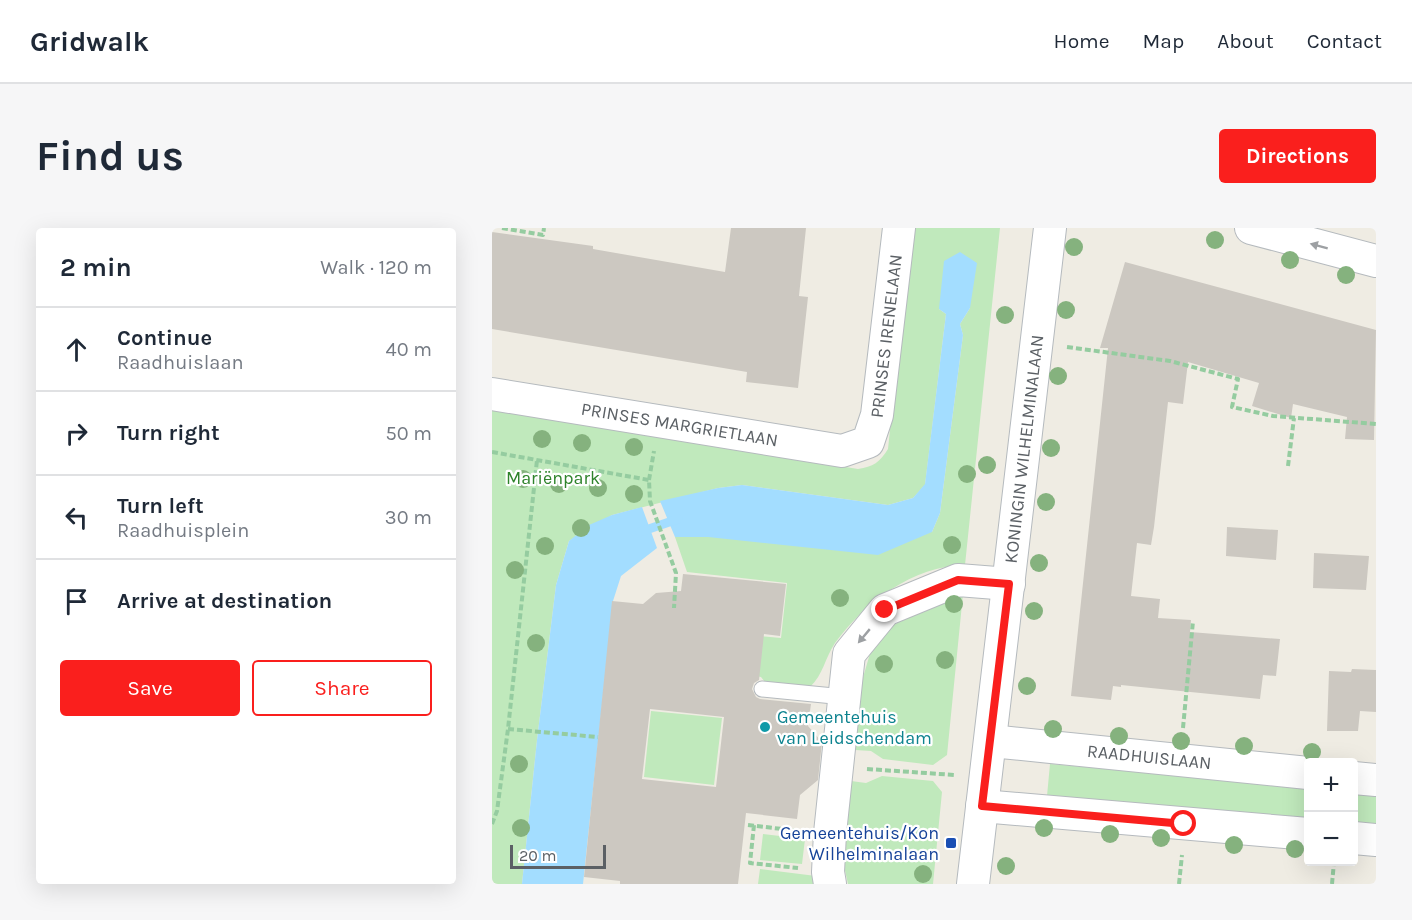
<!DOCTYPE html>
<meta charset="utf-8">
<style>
:root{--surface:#fff;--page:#f6f6f7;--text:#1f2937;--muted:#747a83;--line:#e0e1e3;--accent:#fa1f1d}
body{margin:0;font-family:Karla,sans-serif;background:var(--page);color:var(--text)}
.controls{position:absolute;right:18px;bottom:18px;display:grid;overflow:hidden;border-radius:6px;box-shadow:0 6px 24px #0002}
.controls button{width:54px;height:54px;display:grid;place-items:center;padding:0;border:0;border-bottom:2px solid var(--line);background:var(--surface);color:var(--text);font:30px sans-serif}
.scale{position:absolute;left:18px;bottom:15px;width:96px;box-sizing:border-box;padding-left:6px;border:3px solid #5b6065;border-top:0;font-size:16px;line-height:21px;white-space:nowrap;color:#5b6065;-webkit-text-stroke:4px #fff;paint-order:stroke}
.stop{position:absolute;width:18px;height:18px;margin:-14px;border:4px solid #fa1f1d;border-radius:50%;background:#fff}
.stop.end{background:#fa1f1d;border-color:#fff;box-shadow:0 2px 6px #0008}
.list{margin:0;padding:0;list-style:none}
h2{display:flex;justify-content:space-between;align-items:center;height:78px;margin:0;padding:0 24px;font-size:26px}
h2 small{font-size:20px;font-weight:400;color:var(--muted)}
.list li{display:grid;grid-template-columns:39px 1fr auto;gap:18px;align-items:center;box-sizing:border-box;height:84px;padding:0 24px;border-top:2px solid var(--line)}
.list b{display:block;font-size:22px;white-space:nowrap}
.list p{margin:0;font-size:20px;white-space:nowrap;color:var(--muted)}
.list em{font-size:20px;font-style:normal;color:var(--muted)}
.actions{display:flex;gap:12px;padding:18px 24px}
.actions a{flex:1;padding:14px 0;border:2px solid var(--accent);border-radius:6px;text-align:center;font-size:21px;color:var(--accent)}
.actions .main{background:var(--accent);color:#fff}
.icon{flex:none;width:33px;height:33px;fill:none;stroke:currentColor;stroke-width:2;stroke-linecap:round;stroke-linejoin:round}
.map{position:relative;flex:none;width:884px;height:656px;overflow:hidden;border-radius:6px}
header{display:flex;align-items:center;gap:36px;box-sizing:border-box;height:84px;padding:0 30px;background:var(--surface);border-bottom:2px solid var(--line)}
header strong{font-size:28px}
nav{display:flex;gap:33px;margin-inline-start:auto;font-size:21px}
.intro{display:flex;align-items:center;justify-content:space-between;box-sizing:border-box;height:144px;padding:0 36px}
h1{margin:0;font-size:42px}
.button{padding:15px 27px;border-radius:6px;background:var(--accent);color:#fff;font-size:21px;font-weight:700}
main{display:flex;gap:36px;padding:0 36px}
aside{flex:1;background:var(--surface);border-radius:6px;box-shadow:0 6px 24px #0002}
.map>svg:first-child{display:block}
.green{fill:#c0e9bc}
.water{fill:#a3ddff}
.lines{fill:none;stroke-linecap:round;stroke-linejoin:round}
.stream{stroke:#a3ddff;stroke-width:9}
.building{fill:#ccc8c1;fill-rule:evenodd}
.service-casing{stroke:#b5babe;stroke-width:17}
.minor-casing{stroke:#b5babe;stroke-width:34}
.path{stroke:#95cca0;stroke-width:4;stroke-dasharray:6 3;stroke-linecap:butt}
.service{stroke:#fff;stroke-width:15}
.minor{stroke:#fff;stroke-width:32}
.tree{fill:#85b27e}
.oneway{fill:#9da0a3}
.route{stroke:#fa1f1d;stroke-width:8}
.culture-dot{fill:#0f9aa8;stroke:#fff;stroke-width:2}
.transit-dot{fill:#1a4fb4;stroke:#fff;stroke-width:2}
.labels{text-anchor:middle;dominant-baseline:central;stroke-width:4.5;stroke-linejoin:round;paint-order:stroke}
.street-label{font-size:18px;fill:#5b6065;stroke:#fff}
.park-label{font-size:18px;fill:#2e832b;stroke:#fff}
.culture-label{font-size:18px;fill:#0d838f;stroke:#fff;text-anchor:start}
.transit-label{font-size:18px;fill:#164399;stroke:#fff;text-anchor:end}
</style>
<header>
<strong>Gridwalk</strong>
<nav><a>Home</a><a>Map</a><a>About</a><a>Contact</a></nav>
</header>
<div class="intro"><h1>Find us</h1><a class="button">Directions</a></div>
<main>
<aside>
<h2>2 min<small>Walk · 120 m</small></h2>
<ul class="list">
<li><svg class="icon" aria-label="ahead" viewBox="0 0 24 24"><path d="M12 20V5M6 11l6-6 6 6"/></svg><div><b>Continue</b><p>Raadhuislaan</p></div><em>40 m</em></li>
<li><svg class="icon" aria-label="right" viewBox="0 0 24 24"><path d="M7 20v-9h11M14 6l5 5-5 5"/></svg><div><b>Turn right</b></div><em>50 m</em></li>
<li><svg class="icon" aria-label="left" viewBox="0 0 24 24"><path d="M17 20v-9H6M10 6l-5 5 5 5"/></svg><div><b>Turn left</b><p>Raadhuisplein</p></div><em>30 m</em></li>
<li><svg class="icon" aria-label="arrive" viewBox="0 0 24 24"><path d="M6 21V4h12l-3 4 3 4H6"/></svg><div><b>Arrive at destination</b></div></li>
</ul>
<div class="actions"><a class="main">Save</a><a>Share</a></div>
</aside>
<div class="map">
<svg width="884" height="656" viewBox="0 0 884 656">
<rect width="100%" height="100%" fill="#efece3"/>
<path class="green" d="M419 0H508L473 337C421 338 373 374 343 415 333 430 331 447 318 459L273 454 269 449 264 448 268 408 289 410 295 355 195 344 183 309 440 304 448 285 471 107 468 96 478 80 447 81 454 86 433 257 421 270 396 277 250 257 226 260 120 287 77 313 64 357 45 512 30 656H0V181L366 241C381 239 388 234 396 221Z
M471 366 455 527 441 537 391 531 379 523 363 522 370 453 379 422 399 399 417 387Z
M159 483 230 490 222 557 152 549Z
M558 536 816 558V590L555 568Z
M390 548 441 553 450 564 441 656H356L350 629 359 553 374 555Z
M862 562 884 564V596L862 594Z
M271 606 313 611 310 636 268 632Z
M268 641 324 648 325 656H266Z"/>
<path class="water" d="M468 24 485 35 478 80 468 96 471 107 448 285 440 304 386 327 216 309H183L168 273 226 260 250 257 396 277 421 270 433 256 454 86 447 81 452 33Z
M150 279 165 320 129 348 121 373 91 656H30L45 512 64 357 77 313 97 297 120 287Z"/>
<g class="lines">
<path class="stream" d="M148 304 186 291"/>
</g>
<path class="building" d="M239 0H314L307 68 316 69 306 160 254 154 255 144 0 101V4L101 18V21L233 44Z
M633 34 884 102 882 212 853 211 855 189 801 176 799 190 760 178 767 155 696 134 691 176 676 174 662 299 659 317 645 315 639 368 668 371 666 390 699 392 698 404 788 411 784 448 771 447 768 471 629 457V459L621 458 619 472 579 468 616 120H608Z
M735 299 786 302 784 332 734 328Z
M822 325 877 328 874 362 821 360Z
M191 346 294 356 288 408 272 406 267 452 262 455 260 461 264 469 268 471 319 476 316 498 330 514 326 552 308 567 305 591 254 585 246 656H128V653L92 649 120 373 151 376 164 365 189 363ZM158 481 232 489 224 559 150 551Z
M860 441 884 442V484L868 483 866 503H835L837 443 859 444Z"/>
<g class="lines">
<defs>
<path id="service" d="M270 461 352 469"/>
<g id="minor">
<path d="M759 0 884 33"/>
<path id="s1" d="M0 166 350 223 376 214 385 187 407 0"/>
<path id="s2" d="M499 513 816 545"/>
<path d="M862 550 884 552"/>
<path d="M490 578 816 606"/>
<path d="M862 610 884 612"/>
<path d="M338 656 336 644 338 605 357 426 393 382 466 352 517 356"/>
<path id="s3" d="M481 656 558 0"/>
</g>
</defs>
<use href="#service" class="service-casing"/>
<use href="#minor" class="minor-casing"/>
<path class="path" d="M10 0 51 7 52 0
M575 119 678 133 746 151 740 179 781 188 884 196
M0 224 157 252 158 273 184 345 182 380
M796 238 802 190
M157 252 162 223
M691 500 701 393
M16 501 106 509
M375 541 463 547
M0 596 5 583 16 501 45 232
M256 597 307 603
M262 597 258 635 306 640
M687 656 690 627
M840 656 842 634"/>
<use href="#service" class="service"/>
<use href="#minor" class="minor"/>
</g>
<g class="tree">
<circle cx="723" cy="12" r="9"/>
<circle cx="582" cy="19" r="9"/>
<circle cx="798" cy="32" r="9"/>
<circle cx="854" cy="47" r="9"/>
<circle cx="574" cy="82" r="9"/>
<circle cx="513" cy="87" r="9"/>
<circle cx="566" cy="148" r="9"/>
<circle cx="50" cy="211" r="9"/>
<circle cx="90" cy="215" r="9"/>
<circle cx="142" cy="219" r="9"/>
<circle cx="559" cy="220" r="9"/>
<circle cx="495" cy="237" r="9"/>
<circle cx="475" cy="246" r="9"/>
<circle cx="31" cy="251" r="9"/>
<circle cx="67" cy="256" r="9"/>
<circle cx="106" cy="260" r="9"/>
<circle cx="142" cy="266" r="9"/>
<circle cx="554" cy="274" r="9"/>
<circle cx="89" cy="300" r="9"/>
<circle cx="460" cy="317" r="9"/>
<circle cx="53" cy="318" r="9"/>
<circle cx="547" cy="335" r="9"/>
<circle cx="23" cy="342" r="9"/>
<circle cx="348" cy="370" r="9"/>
<circle cx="462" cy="376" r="9"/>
<circle cx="542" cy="383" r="9"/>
<circle cx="44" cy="415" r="9"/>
<circle cx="453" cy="432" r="9"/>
<circle cx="392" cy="436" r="9"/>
<circle cx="535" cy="458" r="9"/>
<circle cx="561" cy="501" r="9"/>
<circle cx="627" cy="508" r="9"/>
<circle cx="689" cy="513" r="9"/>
<circle cx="752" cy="518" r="9"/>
<circle cx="820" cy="524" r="9"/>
<circle cx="27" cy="536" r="9"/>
<circle cx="29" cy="600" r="9"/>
<circle cx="552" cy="600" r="9"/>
<circle cx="618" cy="606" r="9"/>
<circle cx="669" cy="610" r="9"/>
<circle cx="742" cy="617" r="9"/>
<circle cx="803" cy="621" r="9"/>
<circle cx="514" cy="638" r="9"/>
<circle cx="431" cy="646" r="9"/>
</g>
<defs><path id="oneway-solid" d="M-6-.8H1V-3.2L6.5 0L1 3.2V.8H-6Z" transform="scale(1.5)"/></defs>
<g class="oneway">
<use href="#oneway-solid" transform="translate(827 18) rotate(-165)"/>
<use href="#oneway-solid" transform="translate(372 408) rotate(130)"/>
</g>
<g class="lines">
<path class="route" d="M393 382 466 352 517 356 490 578 692 596"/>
</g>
<circle class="culture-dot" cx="273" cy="499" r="6"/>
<rect class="transit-dot" x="453" y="609" width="12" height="12" rx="3"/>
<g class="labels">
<g class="street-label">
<text stroke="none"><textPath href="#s1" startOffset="490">PRINSES IRENELAAN</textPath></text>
<text stroke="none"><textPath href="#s1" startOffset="190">PRINSES MARGRIETLAAN</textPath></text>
<text stroke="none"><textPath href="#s3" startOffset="438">KONINGIN WILHELMINALAAN</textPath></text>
<text stroke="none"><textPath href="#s2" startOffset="159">RAADHUISLAAN</textPath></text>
</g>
<g class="park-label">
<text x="61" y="250">Mariënpark</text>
</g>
<g class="culture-label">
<text x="285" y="489">Gemeentehuis<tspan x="285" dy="21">van Leidschendam</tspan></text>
</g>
<g class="transit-label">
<text x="447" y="605">Gemeentehuis/Kon<tspan x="447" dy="21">Wilhelminalaan</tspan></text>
</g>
</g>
</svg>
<div class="controls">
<button>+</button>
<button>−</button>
</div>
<div class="scale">20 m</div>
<div class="stop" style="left:692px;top:596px"></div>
<div class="stop end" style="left:393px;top:382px"></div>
</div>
</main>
